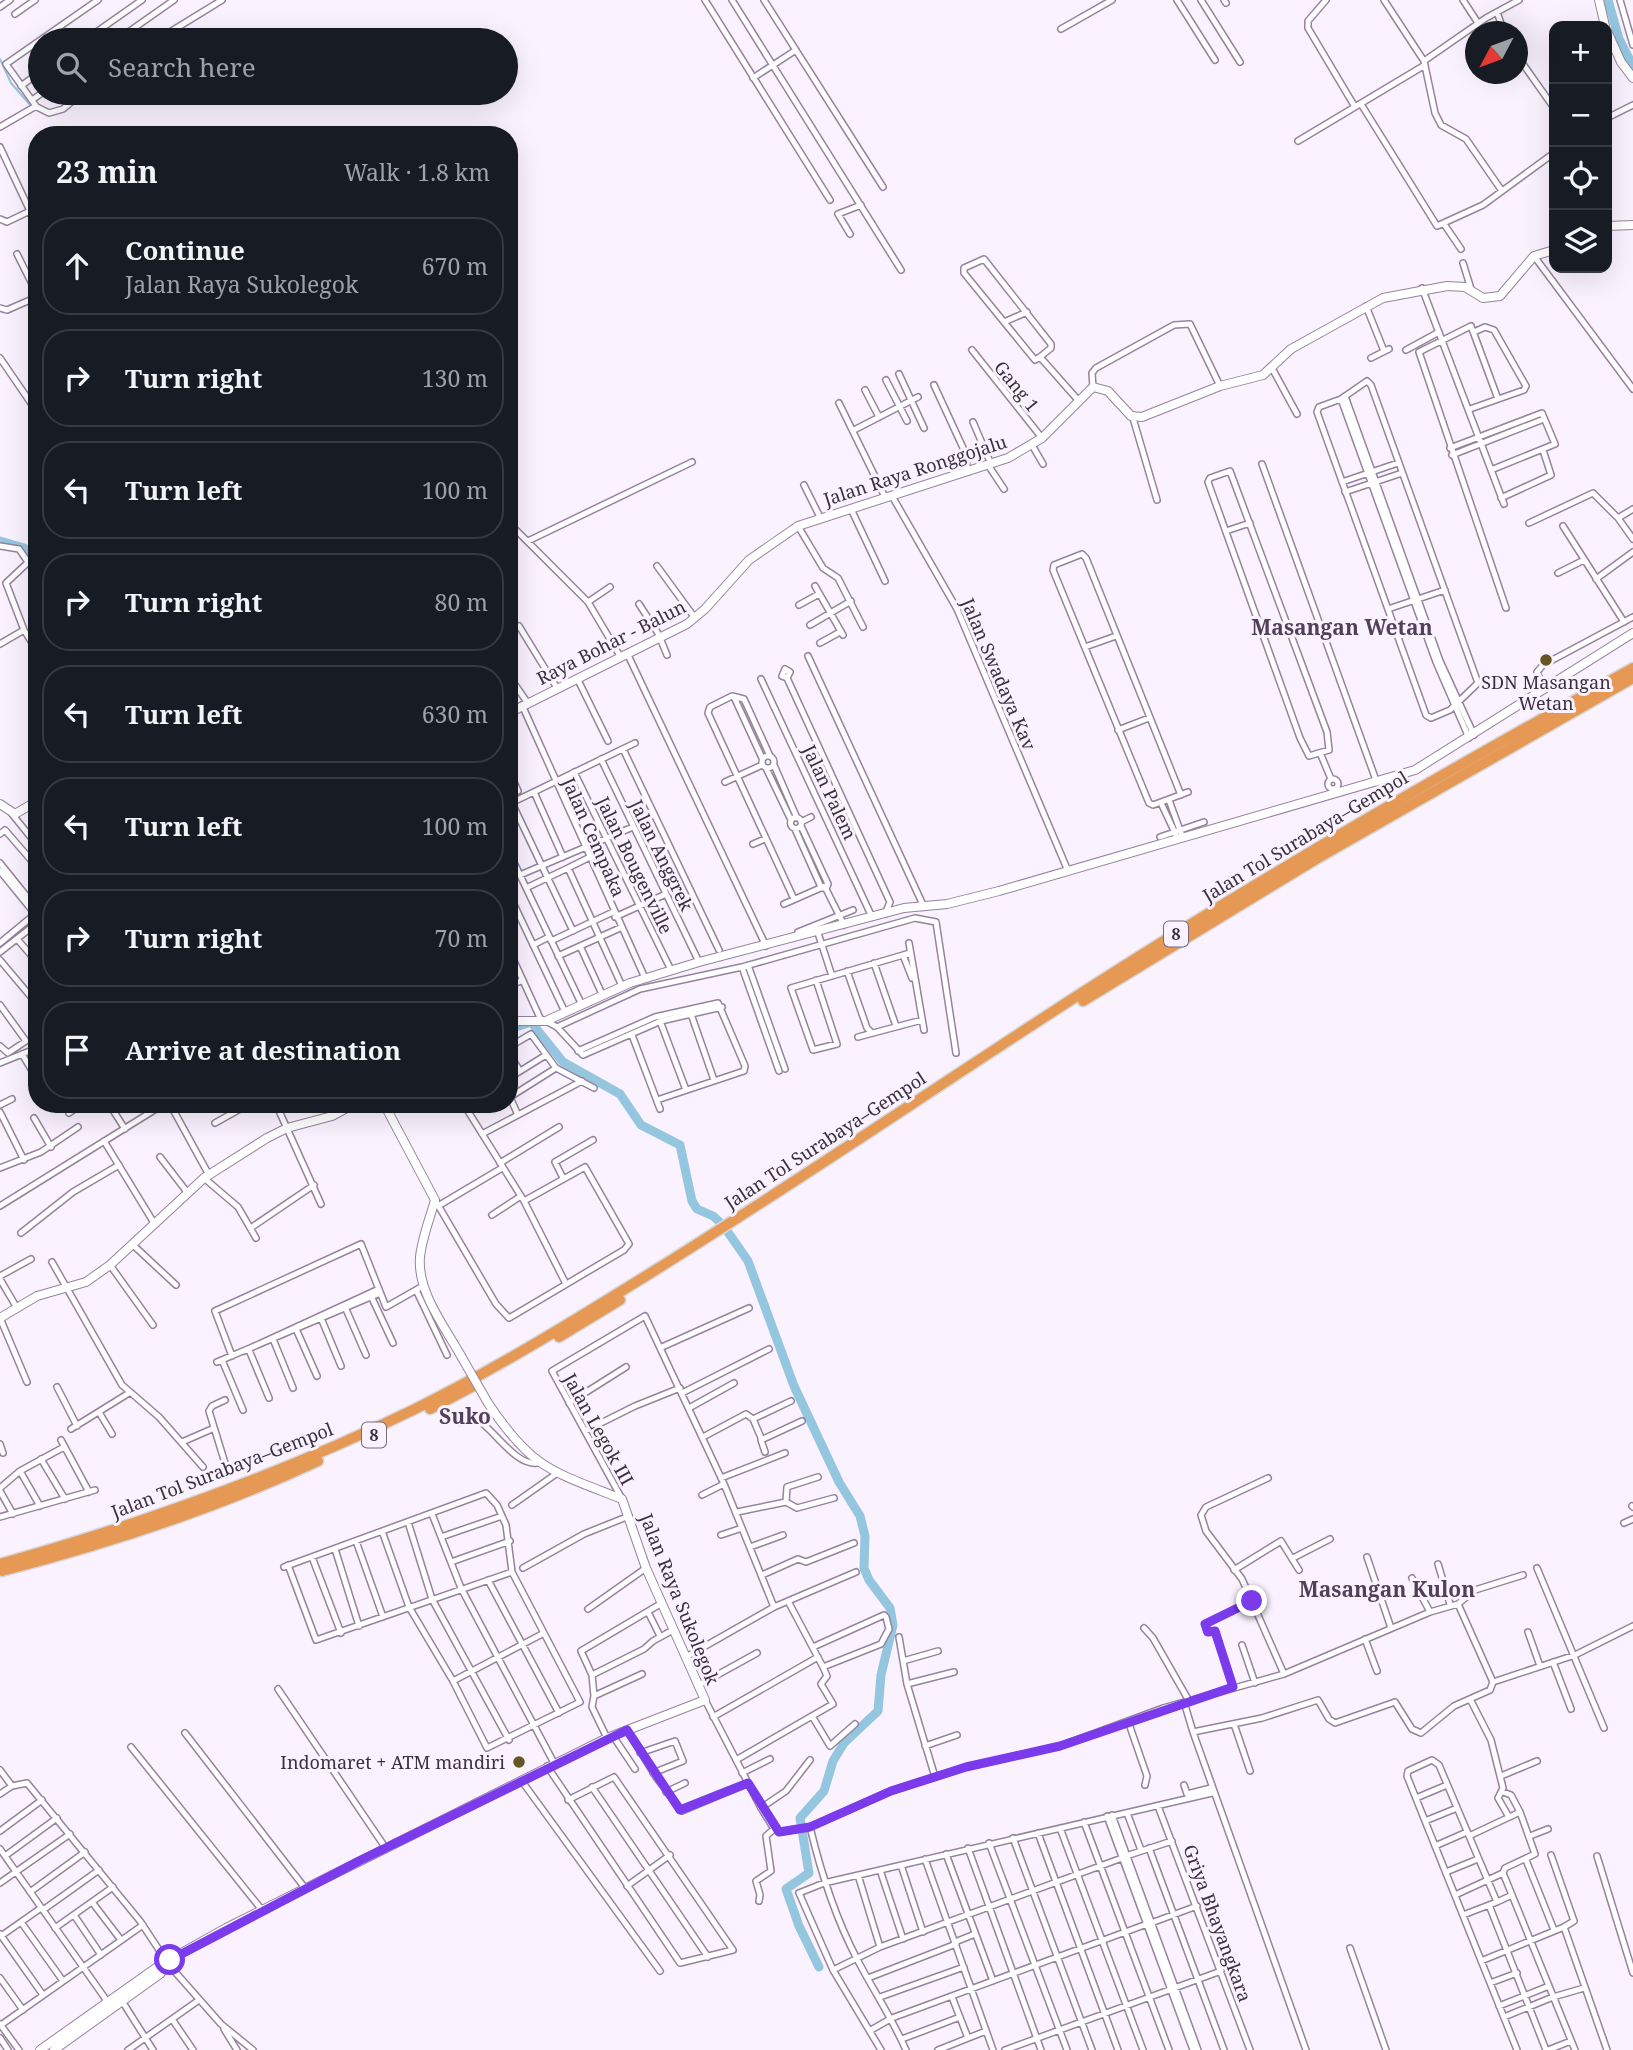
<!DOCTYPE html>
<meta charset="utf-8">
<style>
:root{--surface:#171b24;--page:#20242c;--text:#f1f3f6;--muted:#9ea1a6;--line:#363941}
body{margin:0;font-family:"Noto Serif",serif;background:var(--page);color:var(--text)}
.controls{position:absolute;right:21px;top:21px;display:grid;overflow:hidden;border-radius:14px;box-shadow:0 7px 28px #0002}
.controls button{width:63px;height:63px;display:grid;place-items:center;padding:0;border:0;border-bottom:2px solid var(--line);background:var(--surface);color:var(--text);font:35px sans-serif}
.compass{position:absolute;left:1465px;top:21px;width:63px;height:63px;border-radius:50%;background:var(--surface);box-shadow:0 7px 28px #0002;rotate:229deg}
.stop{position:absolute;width:21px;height:21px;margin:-16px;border:5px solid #7c3aed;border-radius:50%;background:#fff}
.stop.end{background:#7c3aed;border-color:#fff;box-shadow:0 2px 7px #0008}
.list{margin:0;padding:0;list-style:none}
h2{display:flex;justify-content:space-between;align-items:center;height:91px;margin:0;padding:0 28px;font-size:30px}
h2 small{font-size:23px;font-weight:400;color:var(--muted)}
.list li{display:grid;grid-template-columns:46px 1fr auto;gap:21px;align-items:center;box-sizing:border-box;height:98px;margin:0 14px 14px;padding:0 14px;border:2px solid var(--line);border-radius:28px}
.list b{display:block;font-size:26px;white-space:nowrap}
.list p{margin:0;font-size:23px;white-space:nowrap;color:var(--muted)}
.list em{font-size:23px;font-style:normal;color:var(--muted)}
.icon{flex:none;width:38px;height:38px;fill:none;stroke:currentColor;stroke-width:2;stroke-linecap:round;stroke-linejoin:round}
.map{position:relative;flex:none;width:1633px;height:2050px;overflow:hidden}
.search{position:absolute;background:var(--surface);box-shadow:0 7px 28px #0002;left:28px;top:28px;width:490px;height:77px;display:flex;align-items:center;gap:18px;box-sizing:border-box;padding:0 24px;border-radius:38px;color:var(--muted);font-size:26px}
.panel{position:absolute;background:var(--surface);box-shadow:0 7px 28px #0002;left:28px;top:126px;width:490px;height:987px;border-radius:28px}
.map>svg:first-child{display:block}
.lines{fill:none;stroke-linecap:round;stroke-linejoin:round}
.stream{stroke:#95c6e0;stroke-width:2}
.river{stroke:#95c6e0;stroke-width:9}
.street-casing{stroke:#95839f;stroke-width:8}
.secondary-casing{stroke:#95839f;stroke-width:10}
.highway-casing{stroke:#d7d6d8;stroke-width:13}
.street{stroke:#fff;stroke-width:5}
.secondary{stroke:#fff;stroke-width:8}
.highway{stroke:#e69955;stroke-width:10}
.secondary-bridge-casing{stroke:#95839f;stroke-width:10;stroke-linecap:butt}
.secondary-bridge{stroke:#fff;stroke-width:8}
.route{stroke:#7c3aed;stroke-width:9}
.poi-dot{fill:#655522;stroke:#faf2fe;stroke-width:2.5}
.labels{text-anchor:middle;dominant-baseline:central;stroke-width:6;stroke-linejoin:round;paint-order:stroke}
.shield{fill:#faf2fe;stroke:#736b77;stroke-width:2}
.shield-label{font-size:16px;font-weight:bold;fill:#39313d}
.street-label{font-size:18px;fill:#39313d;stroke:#faf2fe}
.poi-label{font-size:18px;fill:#39313d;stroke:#faf2fe}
.quarter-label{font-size:21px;font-weight:bold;fill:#514059;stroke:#faf2fe}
</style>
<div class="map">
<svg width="1633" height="2050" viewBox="0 0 1633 2050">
<rect width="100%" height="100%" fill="#faf2fe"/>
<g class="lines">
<path class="stream" d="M0 59 11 83 32 107"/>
<path class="river" d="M1608 0 1619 39 1633 66
M0 541 24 548 37 565
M509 1029 531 1022 563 1062 620 1094 641 1125 680 1145 692 1201 697 1209 713 1216 723 1225 748 1261 794 1386 839 1482 860 1516 865 1536 864 1568 869 1580 890 1608 893 1625 881 1675 878 1711 844 1743 833 1761 824 1791 800 1818 809 1873 786 1889 799 1926 819 1967"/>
<defs>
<path id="street" d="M705 0 830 200
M732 0 901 270
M764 0 883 187
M1177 0 1215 60
M1201 0 1240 62
M1224 0 1226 3
M1326 0 1308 21V28L1355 107
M1384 0 1424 61 1435 113 1441 125 1466 139 1502 191
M1463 0 1478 23
M1620 0 1633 45
M0 7 10 0
M1497 12 1504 32
M15 14 35 0
M1061 29 1112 0
M85 40 142 0
M117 40 174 0
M157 40 222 0
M1518 57 1554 108
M1424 61 1486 18 1519 0
M753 78 796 50
M21 86 40 72
M32 100 42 93
M1361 104 1437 226 1483 205 1554 153
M35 106 49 113 63 109 82 93
M1607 118 1633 105
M0 127 36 106 6 64 98 0
M1298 141 1425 65
M0 147 30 211 7 222 0 219
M30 211 37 226
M1444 224 1461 249
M37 234V236
M850 234 838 214 861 205
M17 254 37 294
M1534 256 1633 389
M1463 263 1471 289
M1422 288 1504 504
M1366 306 1384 351
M0 308 7 310 37 297
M1004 322 1027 312
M972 350 1042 438
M1406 350 1439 332
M1040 357 1051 348V344L984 259 964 268V273L1035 360 1040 357 1078 400
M0 358 37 412
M1371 358 1389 349
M1273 370 1297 414
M899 374 924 428
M886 380 907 421
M1367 381 1371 385 1478 683 1450 710 1431 718 1426 715 1317 412 1319 407 1341 399Z
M934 385 964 450 968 472
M1093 387 1092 373 1096 368 1174 325 1190 324 1220 386
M865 390 879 417
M1345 396 1440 661 1474 735
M1341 399 1436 662 1469 738
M1498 399 1471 326 1419 352 1506 608
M839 403 885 497
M1470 409 1524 390 1526 386 1494 330 1485 327 1474 332
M1133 418 1157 500
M973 422 991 464
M854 430 918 397
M1032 445 1043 464
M1450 448 1542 413 1555 444 1491 470
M1452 455 1544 419
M1262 464 1377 783
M988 465 1004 489
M1230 471 1327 732 1329 750 1309 756 1300 738 1208 482 1210 478Z
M1342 482 1398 463
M804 485 820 517
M1345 492 1402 473
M892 496 957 609 1068 871
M1501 498 1551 475 1543 450
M851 509 885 581
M1618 518 1633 509
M509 523 588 602 620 656
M1529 523 1593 493 1618 518 1633 539
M798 526 823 568 838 578 863 627
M1563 526 1624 622
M1226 531 1250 523
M528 541 692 462
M0 546 19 549 28 562
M37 554 6 583 24 630 37 651
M657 566 695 618
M1558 573 1584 560
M1596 579 1633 552
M815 586 843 635
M588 602 610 587
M639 604 661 638
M799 605 819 594
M1388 609 1445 590
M810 625 851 601
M519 626 557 688
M1264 636 1287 627
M660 638 667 655
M820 643 840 632
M0 644 24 630
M1085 647 1116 636
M627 653 766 946
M808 656 924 907
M509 676 527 702
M577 678 608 741
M787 678 790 672 785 669 782 676 787 678 890 902 885 914
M761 679 872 917
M1544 689 1537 672 1543 665 1633 617
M734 697 762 758
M522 705 645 978
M1118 730 1149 718
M623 749 719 950
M1321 755 1331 779
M762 762a6 6 0 1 1 12 0a6 6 0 1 1-12 0Z
M770 756 744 699 732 696 710 707 708 713 794 899
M601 759 699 962
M774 765 797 818
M766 768 791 820
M509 771 518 791
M574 772 671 970
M1328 784a5 5 0 1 1 10 0a5 5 0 1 1-10 0Z
M725 782 762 765
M534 792 563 857
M1181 795 1086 558 1082 554 1054 565 1053 570 1149 803 1153 805 1188 792
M1169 800 1181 833
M512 803 573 931
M1161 803 1176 835
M509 804 635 743
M12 814 37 845
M790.5 823a5.5 5.5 0 1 1 11 0a5.5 5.5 0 1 1-11 0Z
M801 822 811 817
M801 826 828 884 826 889
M795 829 821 887 826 889 844 925
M0 834 5 830 37 867
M1160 837 1204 822
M753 844 765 839
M509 852 581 1003
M0 863 37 909
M568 868 588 858
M0 871 35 914 0 943
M520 875 633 827
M526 888 568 868 622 986
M509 894 565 1012
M784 904 825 886
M615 917 666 894
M798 932 853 910
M818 933 832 976
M17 939 37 962
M551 941 613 912
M909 943 924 1030
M533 945 549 937
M580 946 602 994
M509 950 541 1020
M0 952 37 923
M903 955 912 978
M558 956 620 928
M0 960 37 1004
M874 963 896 1026
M748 965 785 1069
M742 967 779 1071
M847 971 867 1028 871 1032
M816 980 837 1044 813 1050 791 988 910 953
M509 986 523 980
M0 1005 26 1041 8 1053 0 1046
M691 1014 714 1080
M546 1021 557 1027 583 1055 661 1021 722 1007
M660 1021 686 1090
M557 1027 640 989 742 967 915 918 936 922 956 1053
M632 1035 660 1109
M858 1037 922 1020
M509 1047 531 1034 556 1068 594 1088
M578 1051 655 1017 718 1003 745 1066 744 1071 657 1100
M22 1054 37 1079
M509 1054 520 1071
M0 1063 37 1048
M509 1078 546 1055
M109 1104 125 1129
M170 1104 209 1175
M276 1104 321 1204
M468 1104 466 1108 524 1201 565 1282
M0 1105 12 1099
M0 1112 24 1160
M69 1113 82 1104
M517 1113 510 1097 556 1068
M34 1118 51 1147
M215 1123 249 1104
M482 1134 582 1081
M104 1141 154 1223
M160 1157 187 1192
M500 1163 559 1127
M0 1168 41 1152 78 1127
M204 1178 238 1207 256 1238
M563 1178 555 1162 593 1140
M435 1200 496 1304 509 1318 624 1250 629 1244 585 1167 524 1201
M0 1206 164 1104
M438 1206 502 1168
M492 1215 521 1196
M252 1227 314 1185
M21 1233 73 1192 119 1165
M132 1244 176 1285
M52 1262 122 1385 159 1417 203 1467
M110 1265 153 1325
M0 1276 31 1259
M0 1279 17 1308
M416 1290 447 1355
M371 1296 393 1343
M345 1307 366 1355
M0 1318 27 1382
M321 1318 341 1366
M296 1329 317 1376
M273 1339 293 1388
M662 1347 749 1308
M249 1350 269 1398
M244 1351 379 1289
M232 1356 215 1311 361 1244 386 1307 423 1286
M222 1360 243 1410
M217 1362 380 1293
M57 1387 77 1426
M682 1393 769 1349
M225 1400 212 1406 209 1411 225 1463
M569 1403 626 1367
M689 1408 734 1383
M99 1412 112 1434
M753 1419 762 1440
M461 1423 478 1420C495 1431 516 1466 537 1463
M71 1429 129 1393
M585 1431 635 1406 680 1388
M703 1437 746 1414 753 1419 791 1401
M61 1440 89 1492
M182 1442 212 1429
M0 1444 3 1453
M765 1452 761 1440 802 1421
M41 1459 65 1499
M20 1471 40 1506
M721 1478 785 1453
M1268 1478 1206 1507 1201 1515 1206 1531 1242 1579 1284 1674
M0 1488 20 1471 64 1447
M0 1491 13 1514
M702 1495 724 1484
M622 1499 552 1371 645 1316 724 1484 774 1607
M786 1502 787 1487 818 1477
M512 1505 556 1474
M1632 1506 1633 1507
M737 1512 786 1502 797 1508 834 1498
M432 1514 461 1588 554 1763
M0 1517 95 1490
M408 1522 432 1599 509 1740
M1624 1523 1633 1519
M721 1535 742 1528
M441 1537 502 1516
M356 1541 383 1617
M750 1547 783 1535
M335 1549 359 1626
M312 1557 341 1633
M1367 1557 1391 1628
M1293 1558 1330 1539
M451 1562 510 1541
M1438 1564 1450 1604
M288 1565 316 1640 512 1572
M284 1567 486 1493 497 1505 506 1525 512 1572 580 1702 487 1748 453 1681 409 1607 382 1531
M523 1568 584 1534 629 1516
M1537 1568 1604 1728
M1234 1570 1281 1541 1299 1570
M762 1575 798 1559 806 1562 854 1543
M1412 1578 1430 1612
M488 1580 559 1713
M788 1601 823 1667 827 1676 821 1684 833 1704 812 1716
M1458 1604 1493 1682
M588 1609 646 1568
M648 1612 660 1636
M1144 1628 1153 1638 1189 1701
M1528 1632 1540 1666
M899 1637 907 1684 935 1777
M1365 1639 1377 1671
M1242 1645 1255 1683
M813 1647 884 1615 886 1617 889 1629 881 1644 823 1667
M686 1657 774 1607 856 1572
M903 1661 938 1651
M1553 1662 1571 1709
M642 1674 594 1696 592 1675 581 1651 662 1603
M592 1675 644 1649 653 1641 673 1630
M453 1681 544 1633
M907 1684 954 1672
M699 1685 757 1653
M1233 1687 1215 1631 1207 1632 1205 1624 1252 1601
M278 1689 385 1847
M594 1696 592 1707 607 1738
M1470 1699 1491 1740 1503 1788 1498 1798 1509 1817
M705 1700 761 1808 774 1829 781 1832 810 1827 891 1791 966 1767 1060 1746 1163 1708 1284 1674 1430 1612 1458 1604 1475 1590 1523 1575
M1184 1702 1193 1732 1262 1718 1318 1700 1329 1719 1335 1723 1395 1702 1412 1729 1421 1733 1454 1706 1490 1690 1493 1682 1575 1655 1633 1626
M713 1717 818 1657
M1128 1721 1147 1776 1145 1785
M1234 1724 1250 1771
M627 1730 656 1777 682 1811 748 1783
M1193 1732 1306 2050
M185 1733 305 1888
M613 1736 635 1769
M925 1746 957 1735
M131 1747 262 1910
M640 1753 675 1741 683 1761 653 1773
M736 1760 812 1716 830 1746 855 1724
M547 1766 680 1963 733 1950 614 1777 568 1800
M0 1770 12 1786
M742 1773 770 1759
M1501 1776 1537 1761
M521 1780 660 1971
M1184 1785 1187 1794 1211 1788
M592 1787 708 1957
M666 1792 685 1783
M1503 1792 1511 1795 1520 1812
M0 1794 12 1786 27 1783 140 1921 169 1965 221 2024 253 2050
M1416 1798 1447 1785
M1158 1806 1250 2050
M761 1808 786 1791 810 1760
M1127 1813 1141 1850
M1112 1815 1198 2050
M1107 1816 1193 2050
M1425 1821 1457 1808
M1084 1822 1169 2050
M810 1827C821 1873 835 1917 857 1959 873 1990 892 2018 906 2050
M1060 1828 1143 2050
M0 1831 42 1800
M1038 1833 1118 2050
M1469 1836 1520 1812 1535 1854 1505 1868 1503 1873
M1530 1836 1548 1829
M1013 1838 1092 2050
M989 1843 1067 2050
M1435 1846 1467 1832
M968 1848 1041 2050
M1149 1848 1224 2050
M0 1849 107 2001
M946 1854 993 1981
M1551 1855 1574 1921 1564 1927
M5 1856 57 1818
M1126 1856 1172 1841
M1597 1856 1633 1973
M925 1859 993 2050
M1526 1860 1554 1930
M901 1865 923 1932
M880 1870 903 1939
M1446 1872 1478 1859
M858 1875 880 1947
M0 1883 70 1834
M627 1886 670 1855
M30 1892 85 1852
M1455 1895 1503 1873 1512 1895 1497 1902
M1512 1895 1575 2050
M759 1901 760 1895 756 1881 771 1871 766 1836 774 1829
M92 1902 121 1940
M43 1910 99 1870
M74 1915 101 1955
M1463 1915 1489 1905
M21 1922 63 1981
M1151 1923 1197 1906
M55 1928 113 1887
M0 1934 43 1995
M1 1936 41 1908
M955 1942 975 1934
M1350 1948 1386 2050
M1481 1961 1564 1927 1607 2050
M833 1970 880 1947 1122 1858
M0 1978 23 2010
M868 1978 956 1944
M1490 1983 1517 1973
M880 1997 964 1967
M952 1997 968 2038
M122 2001 153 2050
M1499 2006 1549 1986
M1504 2017 1553 1997 1584 1988
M172 2019 193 2050
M0 2024 19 2050
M1 2025 143 1925
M224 2029 237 2050
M871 2030 892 2018 1147 1924
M0 2038 8 2050
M902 2039 960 2017
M128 2050 199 2000
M881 2050 833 1970 799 1893 824 1883 1212 1793
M938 2050 986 2031
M1005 2050 1221 1971
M1517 2050 1407 1776 1408 1771 1432 1760 1439 1765 1497 1902 1489 1905 1546 2050
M1548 2050 1571 2041"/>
<path id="secondary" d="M1599 0 1605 26
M1607 31 1621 62 1633 78
M1607 226 1633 225
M509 713 687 624 705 609 749 560 798 526 1008 458 1042 438 1093 387 1108 391 1131 416 1142 417 1220 386 1263 375 1291 349 1383 298 1447 286 1465 287 1483 298 1500 296 1534 256 1554 250
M0 804 15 814 37 801
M509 1025 518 1021H546L630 983 699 962 904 908 947 904 999 891 1415 770 1633 633
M384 1104 435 1200C430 1218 422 1238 420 1257 417 1292 445 1327 461 1356
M0 1318 37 1296 86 1282 110 1265 204 1178 267 1138 287 1128 332 1116 354 1104
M40 2050 160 1965 226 1928 607 1738 705 1700 646 1568 622 1499C551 1471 532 1469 488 1403
M54 2050 160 1974 170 1960"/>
<path id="highway" d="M1083 1001 1318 858 1633 678
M559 1337 620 1300
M430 1409 475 1385
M0 1564C142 1524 280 1475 413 1410 492 1371 567 1325 641 1279 793 1185 940 1084 1091 987 1267 874 1449 770 1633 668
M2 1571C110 1543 217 1508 318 1461"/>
</defs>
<use href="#street" class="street-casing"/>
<use href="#secondary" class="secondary-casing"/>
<use href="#highway" class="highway-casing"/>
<use href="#street" class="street"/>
<use href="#secondary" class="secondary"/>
<use href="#highway" class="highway"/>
<defs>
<path id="secondary-bridge" d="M461 1356 488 1403"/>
</defs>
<use href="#secondary-bridge" class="secondary-bridge-casing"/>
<use href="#secondary-bridge" class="secondary-bridge"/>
</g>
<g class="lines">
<path class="route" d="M170 1960 359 1861 627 1730 680 1810 748 1783 779 1832 810 1827 891 1791 966 1767 1060 1746 1233 1687 1215 1631 1208 1632 1205 1624 1252 1601"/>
</g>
<g class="poi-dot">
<circle cx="1546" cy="660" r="7"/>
<circle cx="519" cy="1762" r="7"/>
</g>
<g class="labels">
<g class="shield">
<rect x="1164" y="921.5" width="24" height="25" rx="5"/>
<rect x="362" y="1422.5" width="24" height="25" rx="5"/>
</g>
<g class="shield-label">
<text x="1176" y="934">8</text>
<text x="374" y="1435">8</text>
</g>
<g class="street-label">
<text transform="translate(1017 386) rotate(51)">Gang 1</text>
<text transform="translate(915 470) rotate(-18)">Jalan Raya Ronggojalu</text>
<text transform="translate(611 642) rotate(-27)">Raya Bohar - Balun</text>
<text transform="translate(999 674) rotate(67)">Jalan Swadaya Kav</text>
<text transform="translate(830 792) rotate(65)">Jalan Palem</text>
<text transform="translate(1305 836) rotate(-31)">Jalan Tol Surabaya–Gempol</text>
<text transform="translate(594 837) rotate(66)">Jalan Cempaka</text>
<text transform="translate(662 855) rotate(64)">Jalan Anggrek</text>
<text transform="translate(635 865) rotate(64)">Jalan Bougenville</text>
<text transform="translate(825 1140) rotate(-33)">Jalan Tol Surabaya–Gempol</text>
<text transform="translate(599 1429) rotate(61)">Jalan Legok III</text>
<text transform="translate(222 1470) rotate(-21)">Jalan Tol Surabaya–Gempol</text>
<text transform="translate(680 1599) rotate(68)">Jalan Raya Sukolegok</text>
<text transform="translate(1218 1923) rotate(70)">Griya Bhayangkara</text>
</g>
<g class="poi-label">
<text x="1546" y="682">SDN Masangan<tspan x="1546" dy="21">Wetan</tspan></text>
<text x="505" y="1762" text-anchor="end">Indomaret + ATM mandiri</text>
</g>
<g class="quarter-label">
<text x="1342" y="627">Masangan Wetan</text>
<text x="465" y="1416">Suko</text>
<text x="1387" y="1589">Masangan Kulon</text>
</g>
</g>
</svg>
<div class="controls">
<button>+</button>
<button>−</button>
<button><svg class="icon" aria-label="locate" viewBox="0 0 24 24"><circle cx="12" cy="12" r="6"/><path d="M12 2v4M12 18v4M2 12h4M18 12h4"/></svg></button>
<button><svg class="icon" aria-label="layers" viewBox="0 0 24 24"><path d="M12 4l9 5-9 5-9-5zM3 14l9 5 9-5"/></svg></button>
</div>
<svg class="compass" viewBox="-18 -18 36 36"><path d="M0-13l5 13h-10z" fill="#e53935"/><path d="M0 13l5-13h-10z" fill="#9ea1a6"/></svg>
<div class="stop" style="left:170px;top:1960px"></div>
<div class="stop end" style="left:1252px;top:1601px"></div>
<div class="search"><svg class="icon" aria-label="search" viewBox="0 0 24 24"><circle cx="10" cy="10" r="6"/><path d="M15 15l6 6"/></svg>Search here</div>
<section class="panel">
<h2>23 min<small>Walk · 1.8 km</small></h2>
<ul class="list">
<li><svg class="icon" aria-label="ahead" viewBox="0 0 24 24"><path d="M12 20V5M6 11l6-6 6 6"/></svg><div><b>Continue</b><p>Jalan Raya Sukolegok</p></div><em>670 m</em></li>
<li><svg class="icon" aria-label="right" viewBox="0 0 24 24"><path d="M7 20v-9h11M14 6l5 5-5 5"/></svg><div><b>Turn right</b></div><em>130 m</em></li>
<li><svg class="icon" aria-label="left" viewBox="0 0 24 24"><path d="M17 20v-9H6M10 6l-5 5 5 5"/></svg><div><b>Turn left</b></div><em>100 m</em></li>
<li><svg class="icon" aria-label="right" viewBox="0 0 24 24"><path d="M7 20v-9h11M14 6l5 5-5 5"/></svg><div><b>Turn right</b></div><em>80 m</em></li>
<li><svg class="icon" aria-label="left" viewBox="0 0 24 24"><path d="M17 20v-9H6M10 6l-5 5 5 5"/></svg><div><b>Turn left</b></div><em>630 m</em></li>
<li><svg class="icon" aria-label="left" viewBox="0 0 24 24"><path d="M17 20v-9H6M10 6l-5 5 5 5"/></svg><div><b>Turn left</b></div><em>100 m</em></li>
<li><svg class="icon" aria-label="right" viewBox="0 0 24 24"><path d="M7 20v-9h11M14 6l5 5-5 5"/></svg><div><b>Turn right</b></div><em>70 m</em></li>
<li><svg class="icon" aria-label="arrive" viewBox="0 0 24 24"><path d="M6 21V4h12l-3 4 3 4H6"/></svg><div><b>Arrive at destination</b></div></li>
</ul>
</section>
</div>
